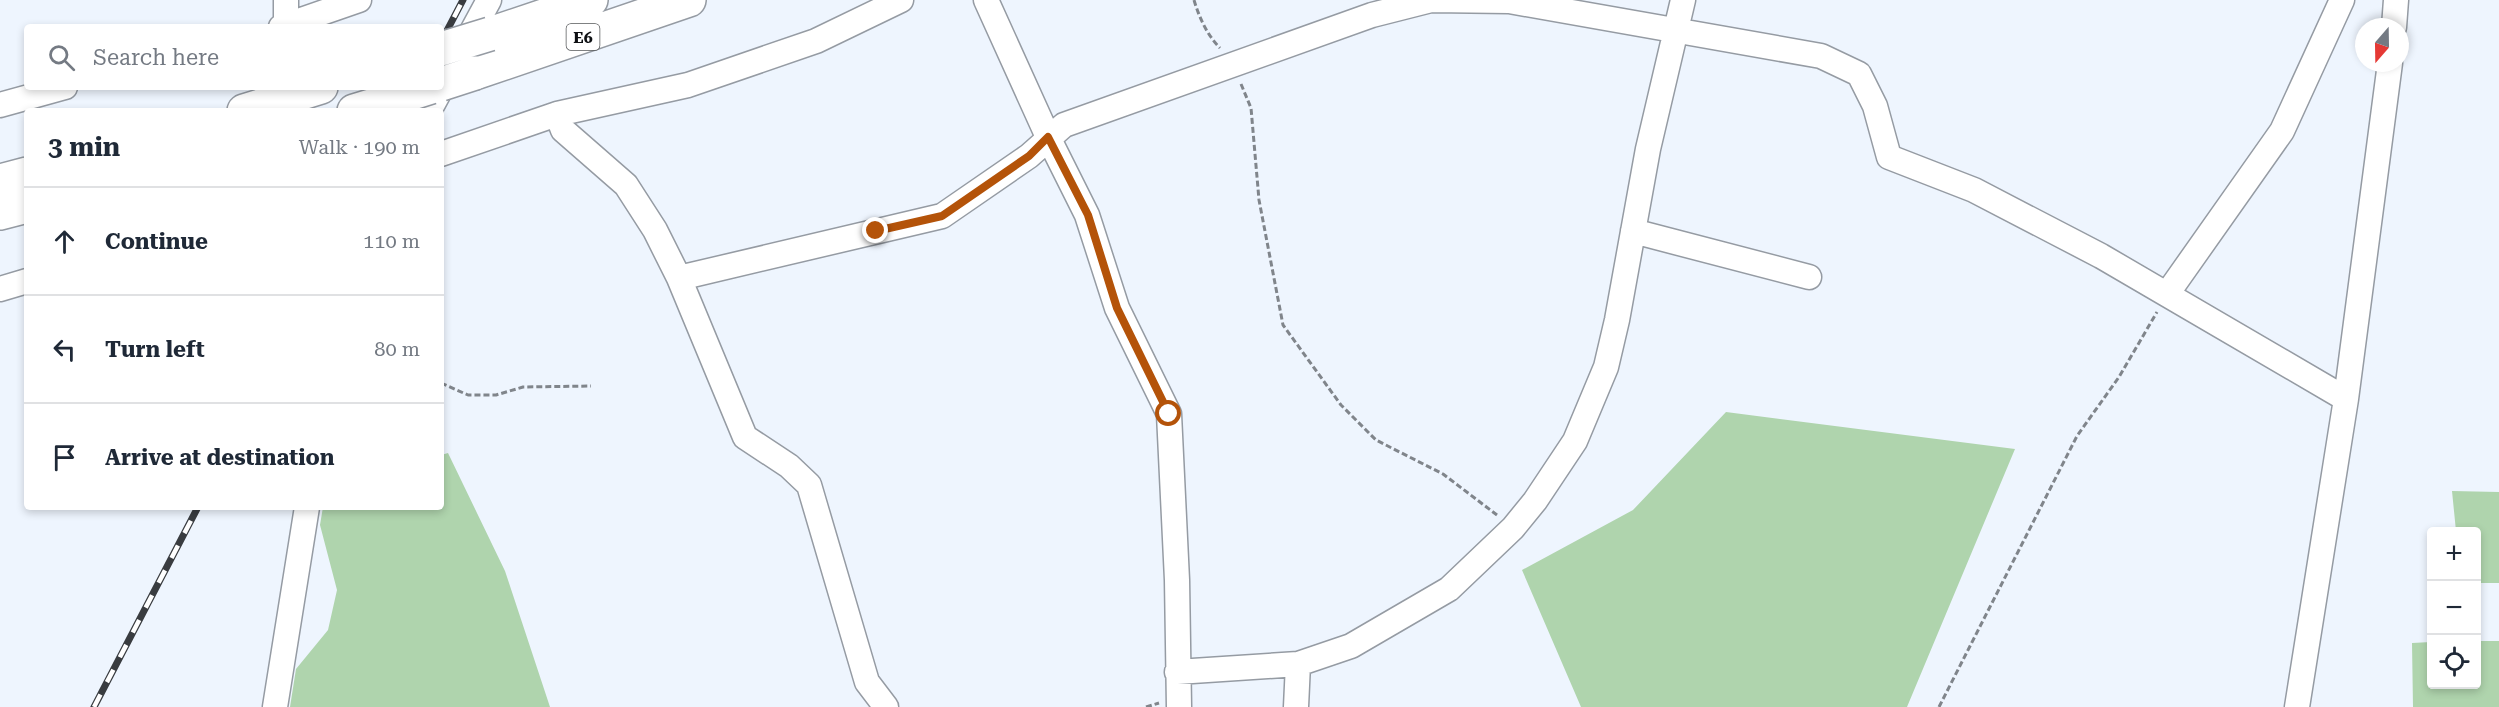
<!DOCTYPE html>
<meta charset="utf-8">
<style>
:root{--surface:#fff;--page:#f2f2f3;--text:#1f2937;--muted:#747a83;--line:#e0e1e3}
body{margin:0;font-family:"Roboto Serif",serif;background:var(--page);color:var(--text)}
.controls{position:absolute;right:18px;bottom:18px;display:grid;overflow:hidden;border-radius:6px;box-shadow:0 3px 9px #0003}
.controls button{width:54px;height:54px;display:grid;place-items:center;padding:0;border:0;border-bottom:2px solid var(--line);background:var(--surface);color:var(--text);font:30px sans-serif}
.compass{position:absolute;left:2355px;top:18px;width:54px;height:54px;border-radius:50%;background:var(--surface);box-shadow:0 3px 9px #0003;rotate:200deg}
.stop{position:absolute;width:18px;height:18px;margin:-14px;border:4px solid #b45309;border-radius:50%;background:#fff}
.stop.end{background:#b45309;border-color:#fff;box-shadow:0 2px 6px #0008}
.list{margin:0;padding:0;list-style:none}
h2{display:flex;justify-content:space-between;align-items:center;height:78px;margin:0;padding:0 24px;font-size:26px}
h2 small{font-size:20px;font-weight:400;color:var(--muted)}
.list li{display:grid;grid-template-columns:39px 1fr auto;gap:18px;align-items:center;box-sizing:border-box;height:108px;padding:0 24px;border-top:2px solid var(--line)}
.list b{display:block;font-size:22px;white-space:nowrap}
.list em{font-size:20px;font-style:normal;color:var(--muted)}
.icon{flex:none;width:33px;height:33px;fill:none;stroke:currentColor;stroke-width:2;stroke-linecap:round;stroke-linejoin:round}
.map{position:relative;flex:none;width:2499px;height:707px;overflow:hidden}
.search{position:absolute;background:var(--surface);box-shadow:0 3px 9px #0003;left:24px;top:24px;width:420px;height:66px;display:flex;align-items:center;gap:15px;box-sizing:border-box;padding:0 21px;border-radius:6px;color:var(--muted);font-size:22px}
.panel{position:absolute;background:var(--surface);box-shadow:0 3px 9px #0003;left:24px;top:108px;width:420px;height:402px;border-radius:6px}
.map>svg:first-child{display:block}
.green{fill:#afd4ad}
.lines{fill:none;stroke-linecap:round;stroke-linejoin:round}
.minor-casing{stroke:#959ba3;stroke-width:27}
.highway-casing{stroke:#959ba3;stroke-width:36}
.path{stroke:#80858b;stroke-width:3;stroke-dasharray:6 3;stroke-linecap:butt}
.minor{stroke:#fff;stroke-width:24}
.highway{stroke:#fff;stroke-width:33}
.rail-casing{stroke:#393c40;stroke-width:7}
.rail{stroke:#fff;stroke-width:4.5;stroke-dasharray:14;stroke-linecap:butt}
.highway-bridge-casing{stroke:#959ba3;stroke-width:36;stroke-linecap:butt}
.highway-bridge{stroke:#fff;stroke-width:33}
.route{stroke:#b45309;stroke-width:8}
.labels{text-anchor:middle;dominant-baseline:central;stroke-width:5;stroke-linejoin:round;paint-order:stroke}
.shield{fill:#fff;stroke:#56585a;stroke-width:1.5}
.shield-label{font-size:16px;font-weight:bold;fill:#0e1013}
</style>
<div class="map">
<svg width="2499" height="707" viewBox="0 0 2499 707">
<rect width="100%" height="100%" fill="#eef5fe"/>
<path class="green" d="M1726 412 2015 449 1907 707H1581L1522 570 1633 510Z
M448 453 505 571 550 707H290L296 669 328 630 337 590 320 525 323 507H441V455Z
M2452 491 2499 492V583H2477L2476 532 2456 531Z
M2477 641H2499V707H2413L2412 643 2431 642 2432 684H2476Z"/>
<g class="lines">
<defs>
<path id="minor" d="M286 0V24
M986 0 1048 137 1087 215 1117 308 1169 414 1177 580 1179 707
M1432 0 1509 1 1821 56 1859 74 1875 106 1889 157 1974 190 2101 256 2346 399
M281 27 359 0
M2394 27 2396 0
M0 105 65 87
M429 111 489 0
M557 114 563 130 626 185 655 230 679 278 745 437 789 466 809 485 867 682 886 707
M441 154 557 114 688 85 816 41 901 0
M1633 231 1809 277
M679 278 942 216 1029 156 1064 125 1372 15 1431 0
M0 289 27 281
M2167 294 2282 131 2342 0
M1177 672 1298 664 1351 646 1449 589 1513 528 1535 501 1575 441 1606 367 1617 320 1648 149 1683 0
M275 707 307 507
M1296 707 1298 664
M2297 707 2346 399 2390 63"/>
<path id="highway" d="M490 34 591 0
M475 73 689 0
M244 111 321 87
M354 111 387 101
M0 181 27 174
M0 213 27 206"/>
</defs>
<use href="#minor" class="minor-casing"/>
<use href="#highway" class="highway-casing"/>
<path class="path" d="M1194 0C1199 17 1207 35 1220 48
M1241 84 1251 108 1259 200 1283 325 1341 405 1376 440 1443 474 1497 515
M441 383 468 395H496L523 387 591 386
M1146 707 1159 703
M1939 707 2077 436 2119 377 2157 312"/>
<use href="#minor" class="minor"/>
<use href="#highway" class="highway"/>
<defs>
<path id="rail" d="M441 42 463 0
M405 111 417 87
M94 707 198 507"/>
</defs>
<use href="#rail" class="rail-casing"/>
<use href="#rail" class="rail"/>
<defs>
<path id="highway-bridge" d="M441 49 490 34
M441 84 475 73
M387 101 431 87"/>
</defs>
<use href="#highway-bridge" class="highway-bridge-casing"/>
<use href="#highway-bridge" class="highway-bridge"/>
</g>
<g class="lines">
<path class="route" d="M876 231 942 216 1029 156 1048 137 1088 215 1117 308 1169 414"/>
</g>
<g class="labels">
<rect class="shield" x="566.5" y="24" width="33" height="26" rx="4.5"/>
<g class="shield-label">
<text x="583" y="37">E6</text>
</g>
</g>
</svg>
<div class="controls">
<button>+</button>
<button>−</button>
<button><svg class="icon" aria-label="locate" viewBox="0 0 24 24"><circle cx="12" cy="12" r="6"/><path d="M12 2v4M12 18v4M2 12h4M18 12h4"/></svg></button>
</div>
<svg class="compass" viewBox="-18 -18 36 36"><path d="M0-13l5 13h-10z" fill="#e53935"/><path d="M0 13l5-13h-10z" fill="#747a83"/></svg>
<div class="stop" style="left:1169px;top:414px"></div>
<div class="stop end" style="left:876px;top:231px"></div>
<div class="search"><svg class="icon" aria-label="search" viewBox="0 0 24 24"><circle cx="10" cy="10" r="6"/><path d="M15 15l6 6"/></svg>Search here</div>
<section class="panel">
<h2>3 min<small>Walk · 190 m</small></h2>
<ul class="list">
<li><svg class="icon" aria-label="ahead" viewBox="0 0 24 24"><path d="M12 20V5M6 11l6-6 6 6"/></svg><div><b>Continue</b></div><em>110 m</em></li>
<li><svg class="icon" aria-label="left" viewBox="0 0 24 24"><path d="M17 20v-9H6M10 6l-5 5 5 5"/></svg><div><b>Turn left</b></div><em>80 m</em></li>
<li><svg class="icon" aria-label="arrive" viewBox="0 0 24 24"><path d="M6 21V4h12l-3 4 3 4H6"/></svg><div><b>Arrive at destination</b></div></li>
</ul>
</section>
</div>
